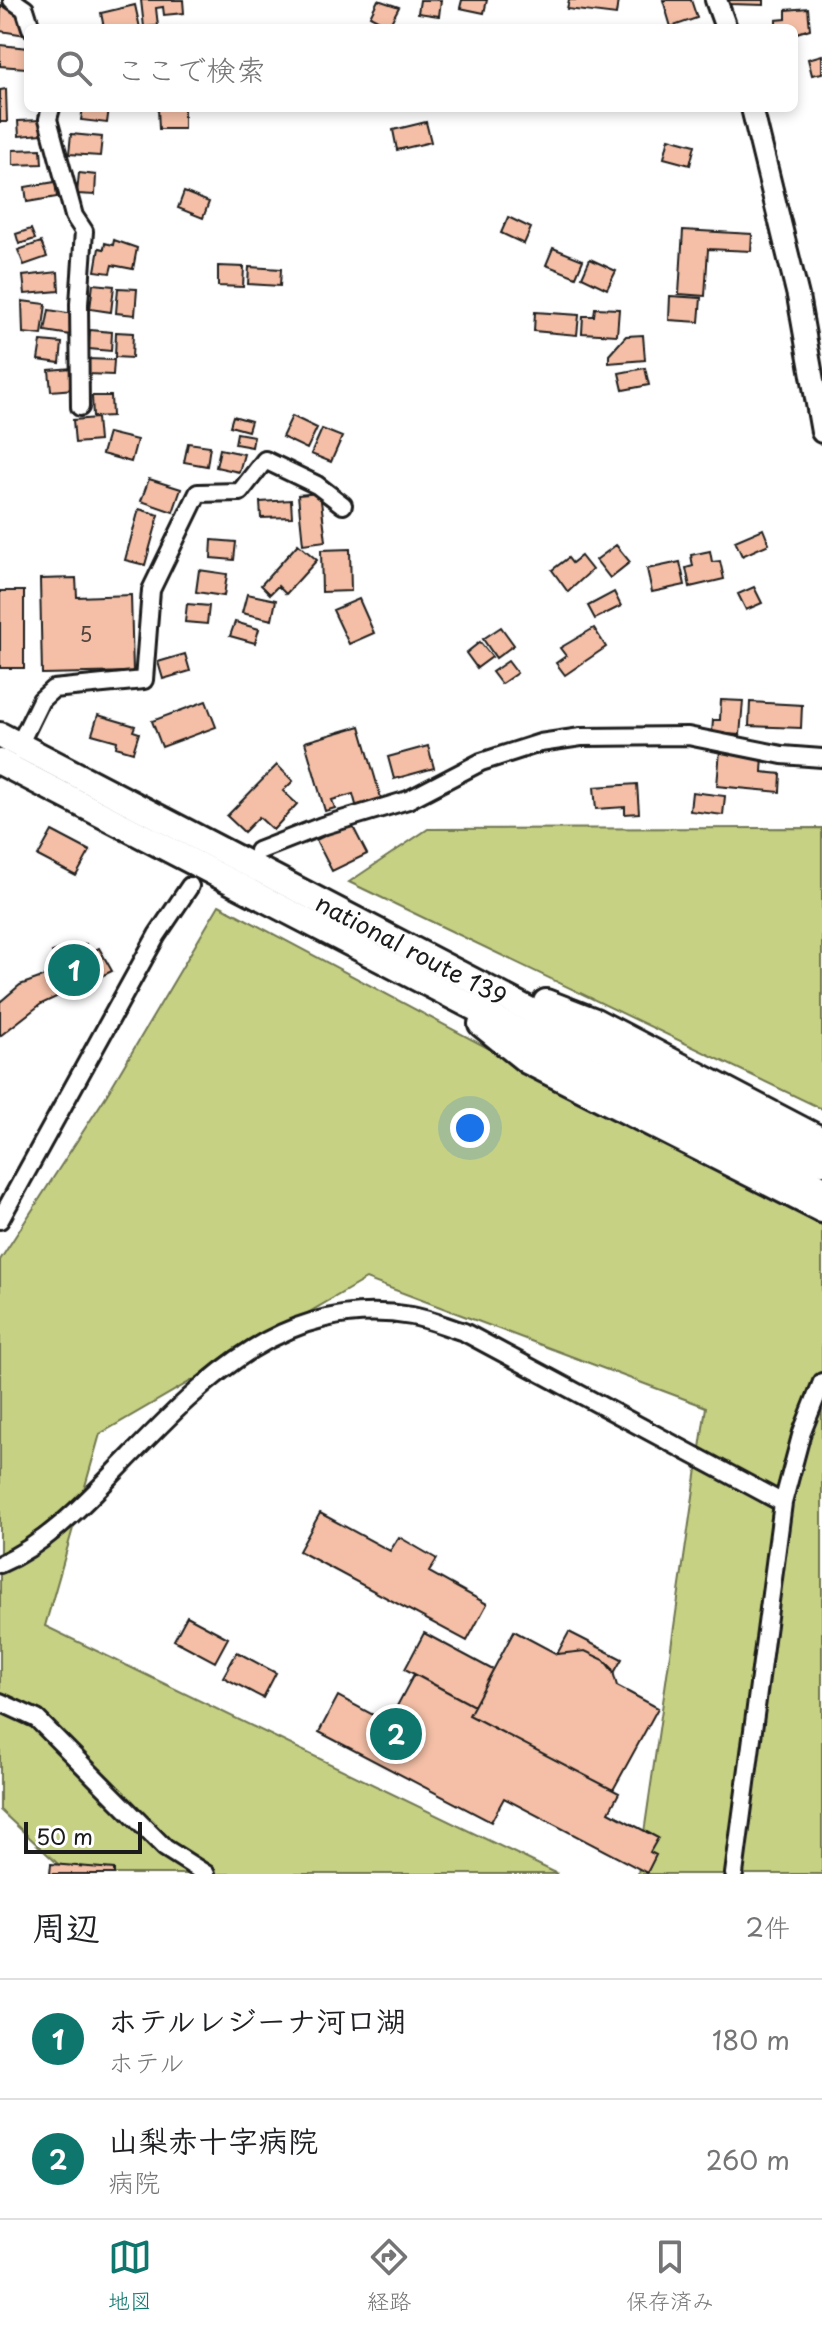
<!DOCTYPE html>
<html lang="ja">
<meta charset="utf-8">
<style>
:root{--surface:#fff;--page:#f2f2f2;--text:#202124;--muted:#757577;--line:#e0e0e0;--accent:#0f766e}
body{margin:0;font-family:"Playpen Sans","Klee One",sans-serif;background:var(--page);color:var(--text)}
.scale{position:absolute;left:24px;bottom:20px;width:118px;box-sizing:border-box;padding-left:8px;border:4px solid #1c1c1c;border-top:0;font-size:22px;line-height:28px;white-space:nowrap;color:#1c1c1c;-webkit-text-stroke:6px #fff;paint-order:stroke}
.you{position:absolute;left:470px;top:1128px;width:28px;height:28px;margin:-20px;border:6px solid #fff;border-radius:50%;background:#1a73e8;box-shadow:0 0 0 12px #1a73e833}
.badge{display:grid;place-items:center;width:52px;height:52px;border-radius:50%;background:var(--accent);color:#fff;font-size:26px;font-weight:700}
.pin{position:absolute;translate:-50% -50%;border:4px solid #fff;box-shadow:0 2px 8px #0006}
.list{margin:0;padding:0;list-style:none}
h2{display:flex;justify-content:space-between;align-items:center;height:104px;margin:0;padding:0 32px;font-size:34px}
h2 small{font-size:26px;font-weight:400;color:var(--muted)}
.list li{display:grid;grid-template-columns:52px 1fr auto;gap:24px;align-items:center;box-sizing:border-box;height:120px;padding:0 32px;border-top:2px solid var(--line)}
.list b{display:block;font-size:30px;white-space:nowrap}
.list p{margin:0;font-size:26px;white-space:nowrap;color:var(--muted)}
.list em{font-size:26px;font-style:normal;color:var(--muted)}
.icon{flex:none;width:44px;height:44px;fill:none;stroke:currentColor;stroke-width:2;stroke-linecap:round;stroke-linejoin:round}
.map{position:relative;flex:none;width:822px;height:1874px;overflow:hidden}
.search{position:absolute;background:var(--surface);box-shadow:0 4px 12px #0003;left:24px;right:24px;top:24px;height:88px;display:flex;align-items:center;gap:20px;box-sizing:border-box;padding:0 28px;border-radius:12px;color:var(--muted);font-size:30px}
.sheet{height:344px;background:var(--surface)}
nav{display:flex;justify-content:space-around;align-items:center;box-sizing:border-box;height:112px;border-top:2px solid var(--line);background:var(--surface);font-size:22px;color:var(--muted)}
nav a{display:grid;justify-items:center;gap:4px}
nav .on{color:var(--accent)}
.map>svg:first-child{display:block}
.green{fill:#c6d184;stroke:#717650;stroke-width:2}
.building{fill:#f4bfa6;stroke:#1c1c1c;stroke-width:2}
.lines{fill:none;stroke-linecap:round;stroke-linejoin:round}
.minor-casing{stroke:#1c1c1c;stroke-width:22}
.major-casing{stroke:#1c1c1c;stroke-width:26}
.highway-casing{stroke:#1c1c1c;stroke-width:30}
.minor{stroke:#fff;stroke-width:16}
.major{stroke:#fff;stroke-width:20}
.highway{stroke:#fff;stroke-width:24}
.labels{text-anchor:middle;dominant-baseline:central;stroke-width:6;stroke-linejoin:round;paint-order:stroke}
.number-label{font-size:20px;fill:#52453e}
.street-label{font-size:24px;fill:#1c1c1c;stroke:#fff}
</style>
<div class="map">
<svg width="822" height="1874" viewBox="0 0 822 1874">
<rect width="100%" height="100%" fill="#fff"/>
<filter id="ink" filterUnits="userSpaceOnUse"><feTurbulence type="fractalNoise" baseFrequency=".0125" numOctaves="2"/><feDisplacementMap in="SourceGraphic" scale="16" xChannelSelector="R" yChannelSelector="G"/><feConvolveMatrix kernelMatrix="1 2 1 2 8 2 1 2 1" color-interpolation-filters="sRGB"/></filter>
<g filter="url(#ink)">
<path class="green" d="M822 828V1109L349 882 428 829Z
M219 905 822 1226V1874H638L706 1407 366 1279 100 1434 45 1626 558 1874H90L58 1864 0 1810V1260L106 1096Z"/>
<path class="building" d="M141 0H183L184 13 164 15 163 7 156 8 158 26 144 27Z
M378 0 399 7 389 26 370 16Z
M420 0H441L439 16 418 13Z
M462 0H487L484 13 460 8Z
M569 0H618L616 15 567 9Z
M663 0H691L697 18 671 27Z
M729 0H764V5L729 4Z
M135 5 140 28H104L101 13Z
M1 6 22 10 26 35 0 31Z
M808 8 810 29 794 34V28H776V20L786 19V10Z
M0 45 28 48 26 68 0 66Z
M822 55V73L812 75 808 59Z
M6 89 7 122H0V90Z
M83 108H109L107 123 81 120Z
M158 108H184V129H159Z
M41 120 42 134 19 136 18 121Z
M426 122 431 142 397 150 393 130Z
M71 134 102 137 100 156 69 154Z
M669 138 695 145 690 165 664 158Z
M41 149 42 164 13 165V150Z
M79 173 96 175 95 195 77 194Z
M55 182 57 197 27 202 25 187Z
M184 192 209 202 203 218 178 208Z
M508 217 531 228 524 244 501 233Z
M31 229 35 239 19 244 16 234Z
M683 230 752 234 751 251 708 249 705 296 679 294Z
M114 240 137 248 133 269 112 265 110 273 95 271 99 248 104 249 105 243 113 245Z
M41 242 47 257 24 265 18 250Z
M553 248 583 260 576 277 546 265Z
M590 259 616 271 607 289 582 277Z
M218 266 244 267 243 287 218 286Z
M249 267 281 269 280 286 248 284Z
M58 272 59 291 25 294 23 276Z
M93 284 114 286 111 312 90 309Z
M118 288 137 289 135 315 116 313Z
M670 296 701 298 699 322 669 320Z
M22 301 46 304 42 335 23 333Z
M595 308 619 309 617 335 582 333 583 316H594Z
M49 310 74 314 71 335 45 331Z
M535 312 579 315 577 335 534 331Z
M90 330 112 332 111 351 89 349Z
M116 332 133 333 132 358 115 357Z
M643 335 645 360 609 363V355L626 336Z
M41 341 62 343 60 363 38 360Z
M87 359 114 360 113 375 87 374Z
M72 368 74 389 51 391 49 370Z
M645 368 649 385 623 390 619 373Z
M92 396H111L112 416 93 417Z
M233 416 251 421 248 431 230 426Z
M292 416 317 428 307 449 282 437Z
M97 418 99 441 75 443 73 420Z
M322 429 342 437 331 462 311 454Z
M108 433 137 440 131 462 102 454Z
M237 433 254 436 252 447 235 444Z
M188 443 210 446 207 466 184 462Z
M220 449 244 454 239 472 216 467Z
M149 479 181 489 173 512 141 501Z
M320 493 326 541 303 544 298 495Z
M291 500 292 517 261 518 260 502Z
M139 509 159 515 145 565 125 560Z
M763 529 769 544 742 556 735 541Z
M212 540 236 542 234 560 211 558Z
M298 544 317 560 286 594 278 586 270 594 261 585Z
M616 545 630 562 610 578 596 560Z
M350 549 351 591 322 592 321 550Z
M710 551 712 562 720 561 724 579 690 587 686 568 693 566 691 555Z
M581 556 592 570 568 592 552 570 568 558 572 563Z
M680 562 685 585 652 592 647 569Z
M199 570 227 574 224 596 196 592Z
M76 578 77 597 131 595 133 672 42 674 40 579Z
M754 587 762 603 746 610 738 594Z
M0 591H24V668H0Z
M614 592 621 606 595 619 588 606Z
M247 594 276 600 272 620 242 613Z
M359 599 374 633 349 644 333 610Z
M187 604 209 606 207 624 185 622Z
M235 622 259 629 255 643 230 636Z
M501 627 514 645 496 658 483 639Z
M594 628 606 647 565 675 556 663 566 656 560 648Z
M480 642 492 657 477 668 466 653Z
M185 654 190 671 163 679 158 662Z
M508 661 517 673 501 684 492 672Z
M721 700 743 701 740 735 712 733 713 720H720Z
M206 701 216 727 162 747 152 721Z
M750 702 802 705 801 728 749 726Z
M98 715 135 726 133 731 139 733 133 752 116 747 117 741 92 734Z
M360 726 383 805 358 812 353 794 332 800 335 808 325 811 305 742Z
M428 746 434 768 394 779 388 757Z
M720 750 763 755 762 772 781 774 780 792 717 786Z
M277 765 293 781 283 791 297 804 273 830 259 817 244 832 227 816Z
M637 784 639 813 625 814V807L596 809 594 787Z
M692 792 725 796 723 815 690 811Z
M351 823 367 854 332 871 316 840Z
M52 831 90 851 76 876 38 856Z
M86 944 89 953 99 948 112 971 41 1004 0 1036V1002L20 985 59 971 52 952 72 945 73 949Z
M320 1513 390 1551 399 1537 437 1559 429 1572 487 1604 467 1641 299 1551Z
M187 1616 228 1638 215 1662 174 1640Z
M514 1631 557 1654 585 1651 604 1660 612 1668 617 1686 658 1708 613 1790 469 1715Z
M569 1632 622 1659 614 1673 604 1660 585 1651 557 1654Z
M424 1633 493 1670 474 1706 405 1669Z
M237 1652 276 1673 263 1698 223 1677Z
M414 1674 474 1706 469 1715 619 1793 609 1812 658 1838 650 1852 656 1855 647 1873 504 1798 491 1822 319 1732 338 1696 388 1723Z
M51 1864 114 1869V1874H50Z"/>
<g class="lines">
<defs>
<path id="minor" d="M12 0 25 9 31 28
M51 108 48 119 74 216 84 231 79 304 80 407
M19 745 41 700 53 689 144 680 151 590 198 493 240 492 265 460 317 485 343 505
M258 851 322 826 408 800 481 762 540 743 581 737 688 736 782 755 822 758
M0 1220 157 935 190 886
M0 1564C43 1545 77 1511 109 1478 194 1391 277 1293 412 1316 429 1319 447 1327 464 1332L783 1503
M0 1702 37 1719 165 1848 206 1874
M734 1874 783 1503 802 1432 822 1382"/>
<path id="major" d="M716 0 726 28
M752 108 798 296 822 432"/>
<g id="highway">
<path id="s1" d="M0 735 822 1162"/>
<path d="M0 762 822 1188"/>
<path d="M546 1002 595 1021 822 1140"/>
<path d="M481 1024 527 1061 822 1210"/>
</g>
</defs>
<use href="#minor" class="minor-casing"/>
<use href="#major" class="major-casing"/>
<use href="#highway" class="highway-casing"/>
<use href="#minor" class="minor"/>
<use href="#major" class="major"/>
<use href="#highway" class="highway"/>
</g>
</g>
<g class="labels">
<g class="number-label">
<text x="86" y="634">5</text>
</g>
<g class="street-label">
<text stroke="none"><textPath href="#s1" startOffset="464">national route 139</textPath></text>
</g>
</g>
</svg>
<div class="scale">50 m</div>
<div class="you"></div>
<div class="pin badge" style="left:74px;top:970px">1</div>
<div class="pin badge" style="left:396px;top:1734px">2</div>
<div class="search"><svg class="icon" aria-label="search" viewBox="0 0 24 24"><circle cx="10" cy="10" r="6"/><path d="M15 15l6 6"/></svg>ここで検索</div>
</div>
<section class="sheet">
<h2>周辺<small>2件</small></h2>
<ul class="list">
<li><span class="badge">1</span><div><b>ホテルレジーナ河口湖</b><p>ホテル</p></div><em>180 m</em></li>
<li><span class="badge">2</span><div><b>山梨赤十字病院</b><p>病院</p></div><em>260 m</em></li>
</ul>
</section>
<nav>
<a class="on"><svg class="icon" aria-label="map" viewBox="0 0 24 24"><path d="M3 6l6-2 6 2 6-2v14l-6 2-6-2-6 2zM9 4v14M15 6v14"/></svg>地図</a>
<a><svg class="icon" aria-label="directions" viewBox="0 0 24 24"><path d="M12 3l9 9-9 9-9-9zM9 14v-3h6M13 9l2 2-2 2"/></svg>経路</a>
<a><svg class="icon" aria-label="saved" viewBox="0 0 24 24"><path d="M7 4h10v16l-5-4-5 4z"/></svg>保存済み</a>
</nav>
